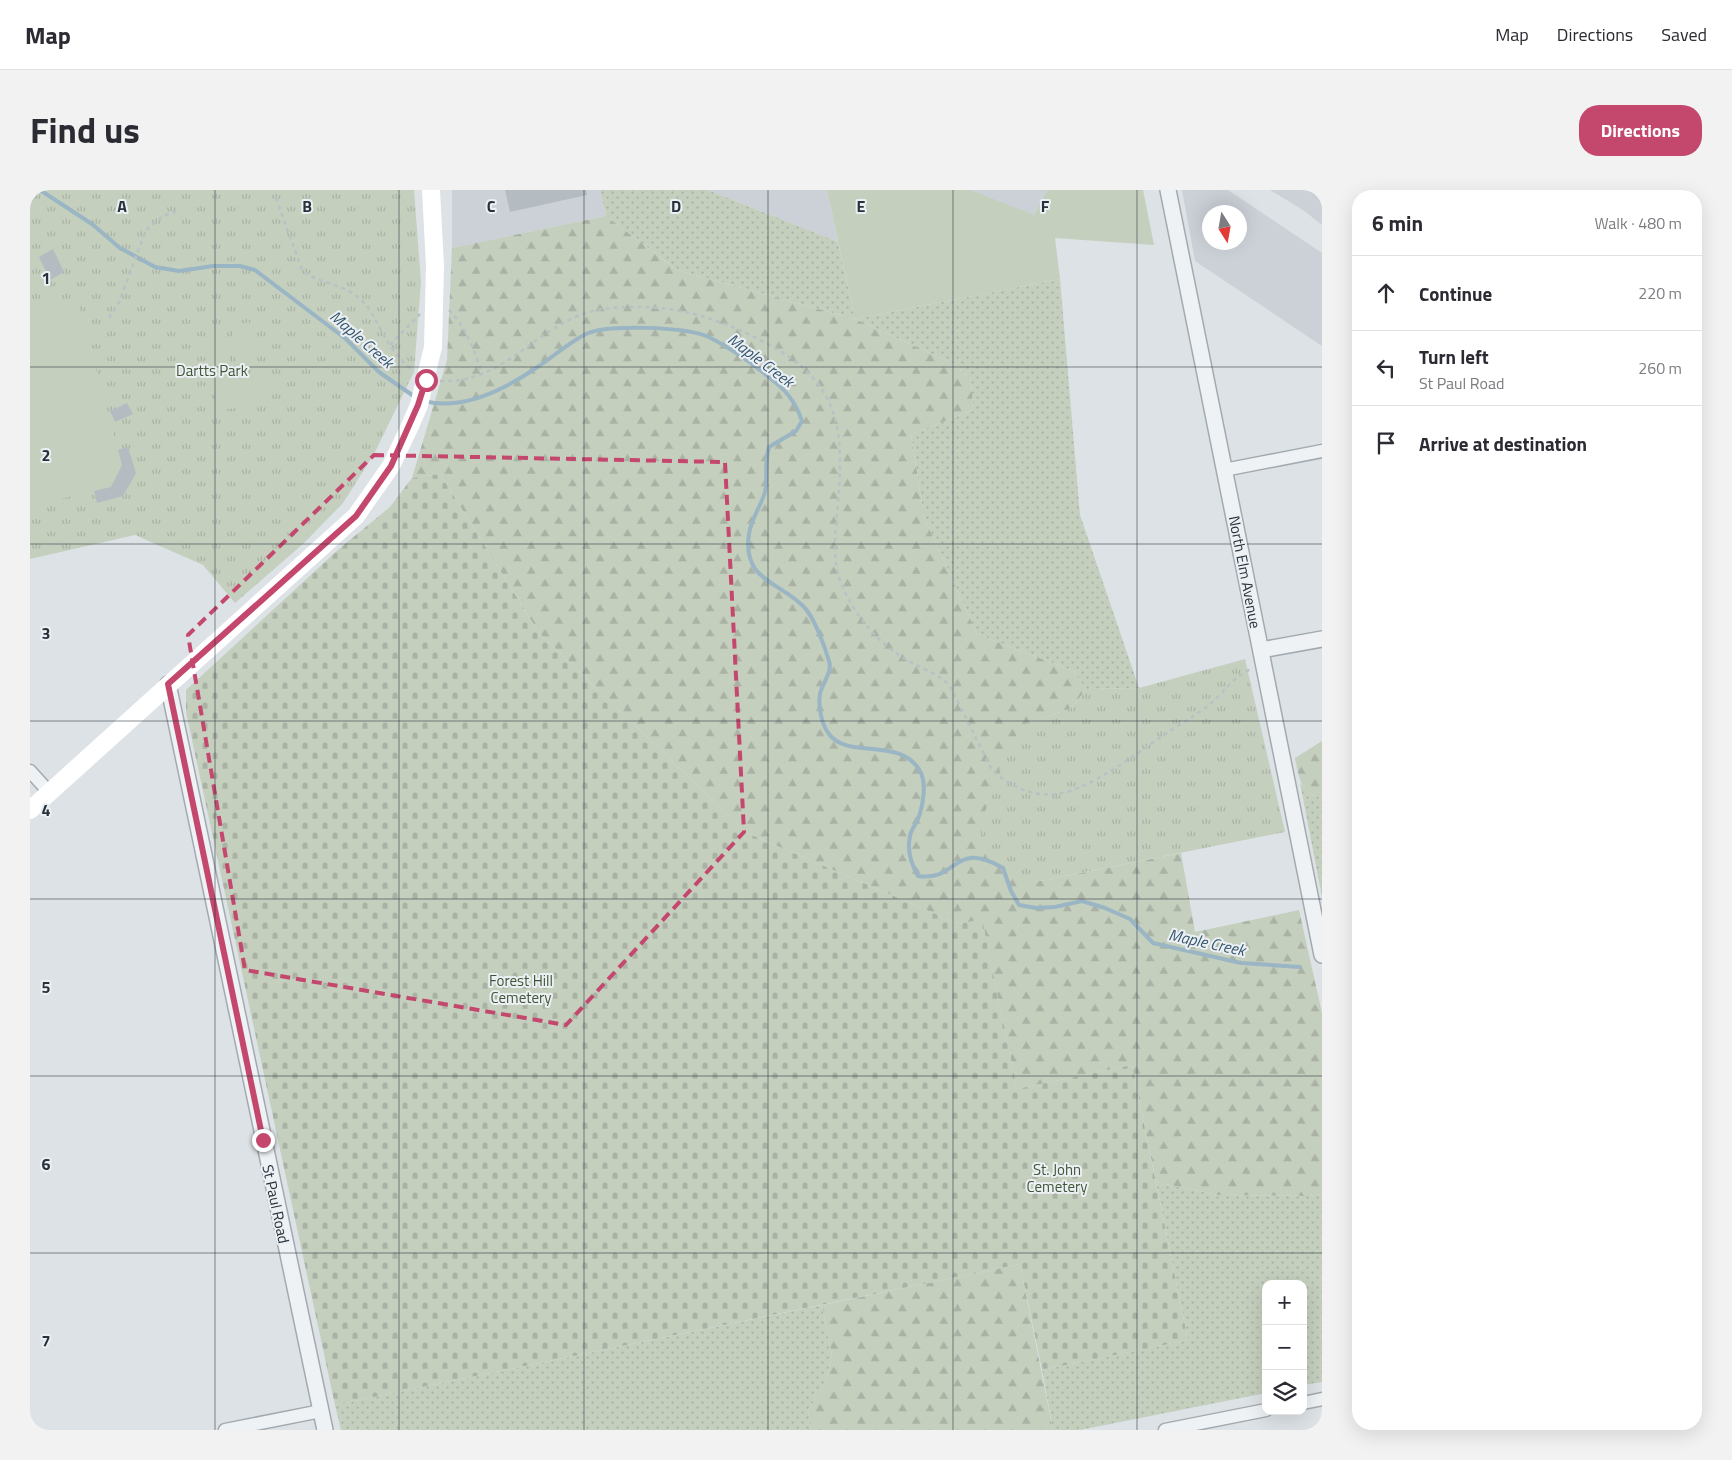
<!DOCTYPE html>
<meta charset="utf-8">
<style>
:root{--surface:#fff;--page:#f2f2f3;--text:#2b2b33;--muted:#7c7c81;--line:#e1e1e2;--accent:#c4486e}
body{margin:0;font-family:"Titillium Web",sans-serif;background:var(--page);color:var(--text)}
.controls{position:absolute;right:15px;bottom:15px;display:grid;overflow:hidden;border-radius:10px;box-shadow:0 5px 20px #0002}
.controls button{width:45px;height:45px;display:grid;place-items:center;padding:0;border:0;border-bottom:1px solid var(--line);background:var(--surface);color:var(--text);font:25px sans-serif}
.compass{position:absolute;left:1172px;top:15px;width:45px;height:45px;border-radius:50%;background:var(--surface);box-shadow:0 5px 20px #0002;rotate:169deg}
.stop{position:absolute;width:15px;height:15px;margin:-11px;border:4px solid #c4486e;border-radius:50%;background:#fff}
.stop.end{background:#c4486e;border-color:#fff;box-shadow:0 1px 5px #0008}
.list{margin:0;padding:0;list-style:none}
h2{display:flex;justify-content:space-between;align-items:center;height:65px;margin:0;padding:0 20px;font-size:21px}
h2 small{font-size:16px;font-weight:400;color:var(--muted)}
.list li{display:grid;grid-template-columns:32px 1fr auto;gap:15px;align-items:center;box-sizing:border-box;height:75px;padding:0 20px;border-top:1px solid var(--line)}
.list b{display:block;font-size:19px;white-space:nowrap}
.list p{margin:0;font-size:16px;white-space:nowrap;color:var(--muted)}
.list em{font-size:16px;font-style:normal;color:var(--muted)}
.icon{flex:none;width:28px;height:28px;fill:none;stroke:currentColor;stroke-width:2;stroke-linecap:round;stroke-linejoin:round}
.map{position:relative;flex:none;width:1292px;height:1240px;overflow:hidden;border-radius:20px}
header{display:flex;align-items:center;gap:30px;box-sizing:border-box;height:70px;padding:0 25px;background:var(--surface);border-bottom:1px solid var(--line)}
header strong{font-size:24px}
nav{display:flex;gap:28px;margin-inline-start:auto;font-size:18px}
.intro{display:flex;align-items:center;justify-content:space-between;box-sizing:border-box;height:120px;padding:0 30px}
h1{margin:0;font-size:35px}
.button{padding:12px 22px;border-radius:20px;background:var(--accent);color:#fff;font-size:18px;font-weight:700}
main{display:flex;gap:30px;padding:0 30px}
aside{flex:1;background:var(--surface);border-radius:20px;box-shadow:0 5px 20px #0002}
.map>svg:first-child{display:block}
.built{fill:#cbd1d7;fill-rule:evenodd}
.grass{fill:url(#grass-dots)}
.forest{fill:url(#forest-firs)}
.cemetery{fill:url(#cemetery-stones)}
.park{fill:url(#park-tufts)}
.pitch{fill:#c5cfbe}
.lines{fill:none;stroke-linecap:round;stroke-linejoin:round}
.stream{stroke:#9ab5c4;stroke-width:4}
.building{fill:#b4bcc2}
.minor-casing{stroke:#a3aaaf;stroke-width:15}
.tertiary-casing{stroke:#a3aaaf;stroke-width:18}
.path{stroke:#bbc0c4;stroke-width:2.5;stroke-dasharray:4 4;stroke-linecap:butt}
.minor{stroke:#eff2f4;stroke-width:12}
.tertiary{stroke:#eff2f4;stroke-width:15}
.secondary{stroke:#fff;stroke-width:18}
.secondary-bridge{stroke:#fff;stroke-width:18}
.route{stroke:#c4486e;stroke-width:6}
.marked{fill:none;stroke:#c4486e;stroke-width:4;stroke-dasharray:10 6;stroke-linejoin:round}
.grid{fill:none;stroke:#27323b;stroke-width:1;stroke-opacity:0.55}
.labels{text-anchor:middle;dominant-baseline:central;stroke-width:4;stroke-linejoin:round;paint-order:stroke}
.park-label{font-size:15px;fill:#415636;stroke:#ecf0f4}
.street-label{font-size:15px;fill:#27323b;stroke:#ecf0f4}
.water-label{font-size:16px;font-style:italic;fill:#34566c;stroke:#ecf0f4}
.grid-label{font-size:16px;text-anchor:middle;font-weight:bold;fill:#27323b;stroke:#ecf0f4;stroke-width:4;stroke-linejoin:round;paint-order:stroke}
</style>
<header>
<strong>Map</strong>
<nav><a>Map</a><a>Directions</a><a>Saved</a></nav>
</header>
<div class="intro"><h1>Find us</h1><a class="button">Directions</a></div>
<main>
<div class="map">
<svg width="1292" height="1240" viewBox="0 0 1292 1240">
<defs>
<pattern id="grass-dots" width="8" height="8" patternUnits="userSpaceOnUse" patternTransform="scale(1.25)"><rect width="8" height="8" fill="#c5cfbe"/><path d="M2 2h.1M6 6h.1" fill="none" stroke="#a9b2a4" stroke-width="1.8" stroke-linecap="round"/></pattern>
<pattern id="forest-firs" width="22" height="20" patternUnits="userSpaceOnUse" patternTransform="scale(1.25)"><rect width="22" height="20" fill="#c5cfbe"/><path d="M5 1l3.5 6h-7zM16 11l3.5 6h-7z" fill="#a9b2a4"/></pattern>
<pattern id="cemetery-stones" width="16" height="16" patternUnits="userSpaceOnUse" patternTransform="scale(1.25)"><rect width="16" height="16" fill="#c5cfbe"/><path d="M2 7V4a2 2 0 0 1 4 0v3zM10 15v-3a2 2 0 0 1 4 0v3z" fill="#a9b2a4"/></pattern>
<pattern id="park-tufts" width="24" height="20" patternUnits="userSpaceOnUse" patternTransform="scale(1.25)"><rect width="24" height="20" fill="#c5cfbe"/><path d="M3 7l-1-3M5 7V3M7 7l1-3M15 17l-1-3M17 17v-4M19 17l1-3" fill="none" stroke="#a9b2a4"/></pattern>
</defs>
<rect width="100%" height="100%" fill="#dde2e6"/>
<path class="built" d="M422 0H570L576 26 422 58Z
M678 0H797L808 52Z
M941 0H1017L1004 26Z
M1152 0H1198L1292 63V156L1165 71ZM1180 22H1210V52H1180Z
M1240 0H1292V35L1273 20Z"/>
<path class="grass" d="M570 0H678L808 52 825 129 1030 89 1050 325 1109 498 1056 499 1043 481 947 444 894 327 881 244 943 220 941 190 926 175 825 129 647 80 576 26Z
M1270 593 1283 605 1292 608V707Z
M1126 992 1188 1005 1279 1006 1292 1004V1192L1273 1195V1094H1236V1203L1050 1240H1023L1012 1180 1158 1150Z
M792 1115 802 1166 795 1194 778 1221 781 1240H311L305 1215Z"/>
<path class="forest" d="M576 26 647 80 825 129 926 175 941 190 943 220 881 244 894 327 947 444 1043 481 1056 499 1042 518 997 533 1005 692 1151 663 1165 742 1269 720 1292 823V1004L1279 1006 1188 1005 1126 992 1102 875 987 899 952 730 929 734 717 643 509 443 410 284 382 288 417 170 422 58Z
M1292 551V608C1270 602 1269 588 1265 568Z
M990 1074 1023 1240H781L778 1221 795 1194 802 1166 792 1115Z"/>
<path class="cemetery" d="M410 284 509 443 717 643 929 734 952 729 987 899 1102 875 1158 1150 1012 1180 990 1074 305 1215 156 522V500L309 359 360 317 382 288Z"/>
<path class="park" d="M0 0H384L391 92 384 182 344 264 313 313 274 353 205 413 173 375 105 345 0 369Z
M1215 469 1255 642 1005 692 962 662 949 640 977 556 997 533 1042 518 1056 499 1109 498Z"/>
<path class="pitch" d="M797 0H941L1004 25 1017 0H1113L1124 55 1025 48 1030 89 825 129Z
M47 108 92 275 81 297 0 316V117Z
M223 132 228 176 207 178 202 135Z
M196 134 201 178 181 180 176 137Z
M237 184 239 215 187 220 184 190Z"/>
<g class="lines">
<path class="stream" d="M10 0 62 34 90 58 125 77 149 81 183 76H210L225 80 316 149 349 182 385 207
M394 211C432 221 474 200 506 178 523 167 538 153 556 144 576 134 654 137 676 146 690 152 705 162 718 171 742 190 762 200 772 231L766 241 739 257C734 272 738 287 735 302 731 316 721 329 719 344 712 391 749 391 774 417 784 427 795 457 799 471 803 482 792 493 790 504 788 515 791 534 799 544 818 570 870 546 890 581 897 593 893 616 888 629 886 634 881 640 880 646 877 660 881 674 888 686 929 692 922 649 973 678L981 701 989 715 1006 718 1025 717 1052 711 1075 718 1100 729 1123 753 1211 773 1270 777"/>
</g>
<path class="building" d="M475 0H556L557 5 480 22Z
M23 59 34 82 20 90 9 67Z
M97 213 103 224 85 232 80 221Z
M98 257 106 283 93 306 67 313 64 301 81 297 92 275 88 260Z"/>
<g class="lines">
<defs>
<path id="minor" d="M1194 280 1292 261
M0 581 19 602
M1273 1213 1292 1209
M195 1240 291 1221
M1135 1240 1236 1220"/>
<path id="tertiary" d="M1138 0 1292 765
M1231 460 1292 449
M138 494 295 1240"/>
</defs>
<use href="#minor" class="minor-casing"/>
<use href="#tertiary" class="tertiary-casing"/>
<path class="path" d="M246 8 272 80C288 94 311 93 328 107 340 117 345 129 352 142 360 157 370 170 383 181
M419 120C435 135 446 163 452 184
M79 128 89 112 116 40 133 26 147 21
M360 155 390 124
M410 191C467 194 498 148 545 127 567 117 590 117 614 117 658 118 698 133 736 153 815 195 814 244 807 325 804 349 803 377 813 398 826 427 850 455 877 470 893 479 907 483 920 496L962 580C980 597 1006 609 1032 603 1063 597 1107 563 1134 545 1150 534 1167 525 1181 513 1194 502 1206 484 1222 479"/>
<use href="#minor" class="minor"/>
<use href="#tertiary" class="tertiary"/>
<path class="secondary" d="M401 0 405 76 403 157
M0 620 326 326 361 276 380 236"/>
<path class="secondary-bridge" d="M380 236 389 215 403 157"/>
</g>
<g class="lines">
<path class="route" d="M233 950 138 494 326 326 361 276 388 215 396 190"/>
</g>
<path class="marked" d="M344 265 695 272 714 642 536 835 215 780 158 445Z"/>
<path class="grid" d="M185 0V1240M369 0V1240M554 0V1240M738 0V1240M923 0V1240M1107 0V1240M0 177H1292M0 354H1292M0 531H1292M0 709H1292M0 886H1292M0 1063H1292"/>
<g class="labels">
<g class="park-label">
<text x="182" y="180">Dartts Park</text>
<text x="491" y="790">Forest Hill<tspan x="491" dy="17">Cemetery</tspan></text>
<text x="1027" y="979">St. John<tspan x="1027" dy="17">Cemetery</tspan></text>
</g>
<g class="street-label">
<text transform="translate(1215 382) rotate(79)">North Elm Avenue</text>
<text transform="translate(246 1014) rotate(78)">St Paul Road</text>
</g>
<g class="water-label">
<text transform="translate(332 149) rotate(41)">Maple Creek</text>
<text transform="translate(731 170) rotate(37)">Maple Creek</text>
<text transform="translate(1177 752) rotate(12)">Maple Creek</text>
</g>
</g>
<g class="grid-label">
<text x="92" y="22">A</text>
<text x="277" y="22">B</text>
<text x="461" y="22">C</text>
<text x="646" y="22">D</text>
<text x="831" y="22">E</text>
<text x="1015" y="22">F</text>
<text x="16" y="94">1</text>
<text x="16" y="271">2</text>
<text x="16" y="449">3</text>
<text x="16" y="626">4</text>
<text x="16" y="803">5</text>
<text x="16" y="980">6</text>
<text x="16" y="1157">7</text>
</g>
</svg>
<div class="controls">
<button>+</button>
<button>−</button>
<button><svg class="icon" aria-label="layers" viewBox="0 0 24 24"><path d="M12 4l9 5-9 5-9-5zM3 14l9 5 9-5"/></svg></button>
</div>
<svg class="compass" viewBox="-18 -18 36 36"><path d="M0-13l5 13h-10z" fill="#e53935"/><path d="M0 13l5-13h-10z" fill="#7c7c81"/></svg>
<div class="stop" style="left:396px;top:190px"></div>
<div class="stop end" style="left:233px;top:950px"></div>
</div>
<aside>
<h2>6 min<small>Walk · 480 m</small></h2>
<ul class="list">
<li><svg class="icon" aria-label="ahead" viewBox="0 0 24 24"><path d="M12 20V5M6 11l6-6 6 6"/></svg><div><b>Continue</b></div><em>220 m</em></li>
<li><svg class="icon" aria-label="left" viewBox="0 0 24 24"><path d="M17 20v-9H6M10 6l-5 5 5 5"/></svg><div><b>Turn left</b><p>St Paul Road</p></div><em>260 m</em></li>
<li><svg class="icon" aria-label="arrive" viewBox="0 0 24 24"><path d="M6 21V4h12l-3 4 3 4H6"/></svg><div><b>Arrive at destination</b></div></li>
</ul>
</aside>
</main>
